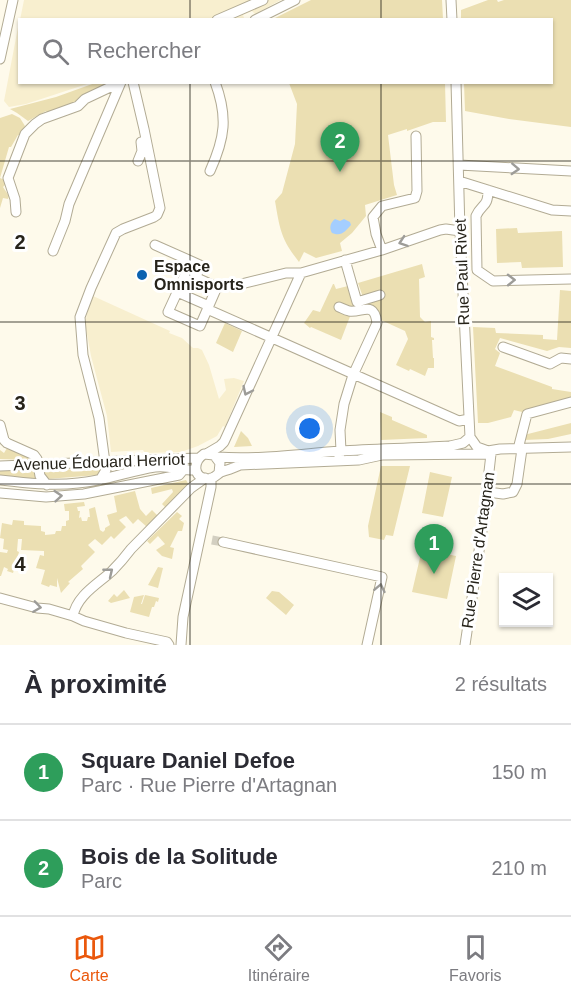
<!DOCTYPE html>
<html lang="fr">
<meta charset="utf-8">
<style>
:root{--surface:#fff;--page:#f2f2f3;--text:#2b2b33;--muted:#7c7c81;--line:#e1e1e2;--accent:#ea580c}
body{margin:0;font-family:Arial,sans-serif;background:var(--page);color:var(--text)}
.controls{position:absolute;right:18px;bottom:18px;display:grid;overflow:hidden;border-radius:0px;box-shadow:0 2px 4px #0004}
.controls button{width:54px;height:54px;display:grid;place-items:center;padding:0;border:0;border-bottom:2px solid var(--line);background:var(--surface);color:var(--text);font:30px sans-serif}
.you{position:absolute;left:310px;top:429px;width:21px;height:21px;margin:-15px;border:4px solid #fff;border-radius:50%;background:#1a73e8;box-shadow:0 0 0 9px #1a73e833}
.badge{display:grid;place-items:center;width:39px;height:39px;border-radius:50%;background:var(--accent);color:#fff;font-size:20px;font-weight:700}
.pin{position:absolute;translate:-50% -50px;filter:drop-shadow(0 2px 3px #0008)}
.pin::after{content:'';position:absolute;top:32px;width:21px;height:18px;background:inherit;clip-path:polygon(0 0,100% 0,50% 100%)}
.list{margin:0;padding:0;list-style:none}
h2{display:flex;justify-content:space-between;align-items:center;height:78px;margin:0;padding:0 24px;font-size:26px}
h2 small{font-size:20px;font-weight:400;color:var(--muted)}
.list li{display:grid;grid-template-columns:39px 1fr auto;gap:18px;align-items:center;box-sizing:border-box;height:96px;padding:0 24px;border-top:2px solid var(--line)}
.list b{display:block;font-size:22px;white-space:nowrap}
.list p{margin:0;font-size:20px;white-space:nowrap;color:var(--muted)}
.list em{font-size:20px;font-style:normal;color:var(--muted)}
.icon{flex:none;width:33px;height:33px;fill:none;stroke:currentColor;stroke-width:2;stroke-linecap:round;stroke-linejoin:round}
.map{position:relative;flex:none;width:571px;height:645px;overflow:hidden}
.search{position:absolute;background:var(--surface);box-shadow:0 2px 4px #0004;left:18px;right:18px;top:18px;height:66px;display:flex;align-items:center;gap:15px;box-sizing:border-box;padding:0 21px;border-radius:0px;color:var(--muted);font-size:22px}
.sheet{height:270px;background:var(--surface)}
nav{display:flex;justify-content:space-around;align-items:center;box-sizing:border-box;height:84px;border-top:2px solid var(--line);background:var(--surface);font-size:16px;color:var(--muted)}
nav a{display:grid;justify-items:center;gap:3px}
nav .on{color:var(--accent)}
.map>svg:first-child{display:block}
.built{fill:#f8efcf}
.green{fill:#ebdfb2}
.water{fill:#a4ceff}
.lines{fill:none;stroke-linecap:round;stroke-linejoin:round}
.minor-tunnel{stroke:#d3cfc1;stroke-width:9;stroke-dasharray:9 4.5;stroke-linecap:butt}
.minor-casing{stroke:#b2ab94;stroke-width:11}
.minor{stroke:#fff;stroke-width:9}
.oneway{stroke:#9d9c98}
.grid{fill:none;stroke:#26231a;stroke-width:1.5;stroke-opacity:0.55}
.poi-dot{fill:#0b62b0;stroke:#fff;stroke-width:2}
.labels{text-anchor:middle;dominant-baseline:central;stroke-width:6;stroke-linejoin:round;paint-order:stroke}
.poi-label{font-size:16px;font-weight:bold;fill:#26231a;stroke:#fff;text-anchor:start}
.street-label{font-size:16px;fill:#26231a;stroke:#fff}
.grid-label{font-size:20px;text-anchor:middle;font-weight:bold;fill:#26231a;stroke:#fff;stroke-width:6;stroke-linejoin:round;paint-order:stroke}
</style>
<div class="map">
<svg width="571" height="645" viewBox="0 0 571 645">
<rect width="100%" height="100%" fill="#fefaeb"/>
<path class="built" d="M24 0H281L255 14 252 11 243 15 244 18 241 19 20 20Z
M19 22 20 82 90 83 26 104 9 107 4 101Z
M93 296 170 331 169 333 182 338 193 348H198L202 350 209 365 219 399 226 390 224 379 234 378 244 381 225 427 223 426 217 436 198 446 181 452 145 453 143 450 111 452 107 416 91 356 85 323 89 306Z"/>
<path class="green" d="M311 0H442L443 19H273Z
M488 0H497L498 2 504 0H571V127L509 119 465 111 464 83 552 82V20L461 19V10Z
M95 83H115L79 101 48 114 46 111 28 121 17 113 10 109 56 97Z
M289 83H445L446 122H433L407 131V129L388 135 394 185 397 195 365 205 366 216 352 233 340 243 342 251 316 258 304 252 299 262C281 239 280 230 275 201L282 193 295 144 297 104Z
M12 114 20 118 25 126 21 135H18L11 147H9L0 178 5 180V185L3 187 9 196 8 199 3 198 0 208V118Z
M517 228 518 233 562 231 563 267 522 268 521 262 497 263 496 229Z
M422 264 425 277 419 279 420 317 425 322 431 321V337L434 338V340H432L433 358H434V368H428L425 376 410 369 409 371 396 365 408 339 405 331 381 320C380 310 375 305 365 303L358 283Z
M333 284H334L336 289 348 286 354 306 341 340 311 327 310 328 304 323 313 310 320 312Z
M560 290 571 291V348L559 347 547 351 500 338 495 349 500 353 495 366 552 387V389L571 392V401L522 412 514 410 511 417 488 423H478L473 327 495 328 496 333 543 335V339L557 340Z
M225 323 242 331 233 352 216 343Z
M380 412 392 417V420L427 435V438L381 440Z
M571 423V434L548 439 524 440V435Z
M241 431 248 438 252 446 234 447Z
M7 448 28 455 29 460 0 459V450L4 453Z
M101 466 102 474 98 475 47 479 43 476V471L47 470 82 469Z
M381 466H410L393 536 386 535 384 540 369 537 368 526Z
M0 469H35L37 479 0 476Z
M430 472 452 477 443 517 422 513Z
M186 480 189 485 166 508 162 504 173 492 172 489 152 494 151 488Z
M135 491 140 509 146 516 152 510 158 516 147 527 138 519 133 524 126 516 119 520 126 527 114 539 111 536 102 545 95 539 88 545 95 552 81 566 83 569 68 582 70 583 61 593 57 578V587L50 585 49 587 41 584 45 570 36 568 40 555 44 556V551L21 550 22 539H18L17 551 19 552 13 573 7 571 8 569 4 567 1 576H0V552L7 553 8 550 3 549 4 539 0 538 2 523 12 525 13 520 24 521V525L41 526V531L45 532V535L55 534 56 531H61L62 526H66V521L69 520V511H65L64 504 84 502 85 506 77 507 78 511H80L79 518 81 517 82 521H87L88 517H90L89 509 95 507 100 530 103 532 105 530V528L110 525 107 515 117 512 114 496Z
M177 512 182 516 179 519 184 523 182 531H178L170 547 174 548 172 559 162 556 156 550 165 544 158 536 150 544 147 541Z
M422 549 456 556 447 599 412 592Z
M158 567 163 568 158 588 148 585Z
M124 590 130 598 111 603 108 601 114 594 117 597Z
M272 591 279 592 294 605 286 615 266 598Z
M144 595 141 604H142L145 595 159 598 158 602 156 601 154 607H152L149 617 130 612 134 597Z"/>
<path class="water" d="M335 219 340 221 344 219 350 222 351 225C345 231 342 237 332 233 329 228 330 223 335 219Z"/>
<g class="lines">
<path class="minor-tunnel" d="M212 540 223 542"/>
<defs>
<path id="minor" d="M451 0 452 20
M217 20 263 0
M255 20 295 0
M0 59 13 0
M456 82 460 231 470 437 477 447 488 451 500 449 571 447
M138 161 142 151 141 142
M459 165 571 171
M210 171C225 138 228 117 215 82
M459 181 552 210 571 211
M488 190C488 208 482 203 476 216L477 270 493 281 571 279
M16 212 15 199 8 178 25 134 35 124 42 119 78 106 85 99 121 82
M155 245 200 265 196 278
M382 250 376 234 373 217 382 206 415 198 417 191 416 136
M53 251 65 221 69 204 121 82
M345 260 357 302 380 295
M186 273 217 287 200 326 168 312Z
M217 287 237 285 286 273H301L382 250 440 230 446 229 460 231
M177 292 209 306
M207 309 459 421 469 419
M503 347 550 364 561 358 571 359
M0 425 4 440 7 443 34 455 37 459 40 476 47 485
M518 449 527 414 571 402
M208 453 220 446 224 442 301 273
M339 456 341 451 340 430 344 404 353 375 377 323C374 300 362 313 349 311 345 310 342 308 339 307
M217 457C258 460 299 454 340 451 377 449 414 448 450 446L463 443 470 437
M0 466 198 458
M219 473 220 463 214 455 204 454C193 461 192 478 208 479 214 479 217 474 221 472 227 470 234 468 240 465L359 460 382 455 489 454
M0 480C26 483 52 486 78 483 104 481 129 471 155 467 169 465 182 471 196 470
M100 480 106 470 99 418 83 355 80 317 91 288 116 233 123 229 154 217 157 215 160 208 144 129 133 82
M488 492 503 494 513 492 517 484 522 449
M0 493 46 497 84 494 179 475 184 469
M223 542 382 577 367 645
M0 598 37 608 49 609 73 616 84 621 126 633 167 642 169 645
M73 616C77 595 98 584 112 571 119 564 125 557 131 549L191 488 205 478
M181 645 183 617 211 487V478
M465 645 483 524 491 454"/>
</defs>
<use href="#minor" class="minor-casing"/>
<use href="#minor" class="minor"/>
</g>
<defs><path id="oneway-chevron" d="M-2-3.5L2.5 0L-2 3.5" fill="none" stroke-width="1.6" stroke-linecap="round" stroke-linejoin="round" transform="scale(1.5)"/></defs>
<g class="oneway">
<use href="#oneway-chevron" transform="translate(515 169) rotate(3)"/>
<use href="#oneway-chevron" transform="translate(403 242) rotate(161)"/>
<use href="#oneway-chevron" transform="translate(511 280) rotate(-1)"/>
<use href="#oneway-chevron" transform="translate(247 391) rotate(115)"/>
<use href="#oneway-chevron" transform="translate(58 496) rotate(-5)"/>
<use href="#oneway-chevron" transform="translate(109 572) rotate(-39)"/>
<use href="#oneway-chevron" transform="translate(380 588) rotate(-78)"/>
<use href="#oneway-chevron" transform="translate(37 607) rotate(8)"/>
</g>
<path class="grid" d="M190 0V20M381 0V20M190 82V645M381 82V645M0 161H571M0 322H571M0 484H571"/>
<circle class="poi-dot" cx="142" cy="275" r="6"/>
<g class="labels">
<g class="poi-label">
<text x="154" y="266">Espace<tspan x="154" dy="18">Omnisports</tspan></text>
</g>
<g class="street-label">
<text transform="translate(462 272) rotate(-92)">Rue Paul Rivet</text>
<text transform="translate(99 462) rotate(-2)">Avenue Édouard Herriot</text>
<text transform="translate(478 550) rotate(-82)">Rue Pierre d'Artagnan</text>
</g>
</g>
<g class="grid-label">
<text x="20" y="249">2</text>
<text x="20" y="410">3</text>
<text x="20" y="571">4</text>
</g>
</svg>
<div class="controls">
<button><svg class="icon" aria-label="layers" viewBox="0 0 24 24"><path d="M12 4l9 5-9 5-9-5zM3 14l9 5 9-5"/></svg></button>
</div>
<div class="you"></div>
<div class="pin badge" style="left:434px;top:574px;background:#2e9e5b">1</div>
<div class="pin badge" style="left:340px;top:172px;background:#2e9e5b">2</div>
<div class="search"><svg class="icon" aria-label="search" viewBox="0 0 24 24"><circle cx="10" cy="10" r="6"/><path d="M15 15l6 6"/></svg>Rechercher</div>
</div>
<section class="sheet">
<h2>À proximité<small>2 résultats</small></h2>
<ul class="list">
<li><span class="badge" style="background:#2e9e5b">1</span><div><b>Square Daniel Defoe</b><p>Parc · Rue Pierre d'Artagnan</p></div><em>150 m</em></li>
<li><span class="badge" style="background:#2e9e5b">2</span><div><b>Bois de la Solitude</b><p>Parc</p></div><em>210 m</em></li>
</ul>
</section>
<nav>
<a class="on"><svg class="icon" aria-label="map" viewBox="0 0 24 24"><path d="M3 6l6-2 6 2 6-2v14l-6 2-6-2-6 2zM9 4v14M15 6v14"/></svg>Carte</a>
<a><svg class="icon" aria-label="directions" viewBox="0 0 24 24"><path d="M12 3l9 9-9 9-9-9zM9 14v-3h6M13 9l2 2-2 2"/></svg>Itinéraire</a>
<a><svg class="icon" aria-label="saved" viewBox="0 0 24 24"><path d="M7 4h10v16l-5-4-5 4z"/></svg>Favoris</a>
</nav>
